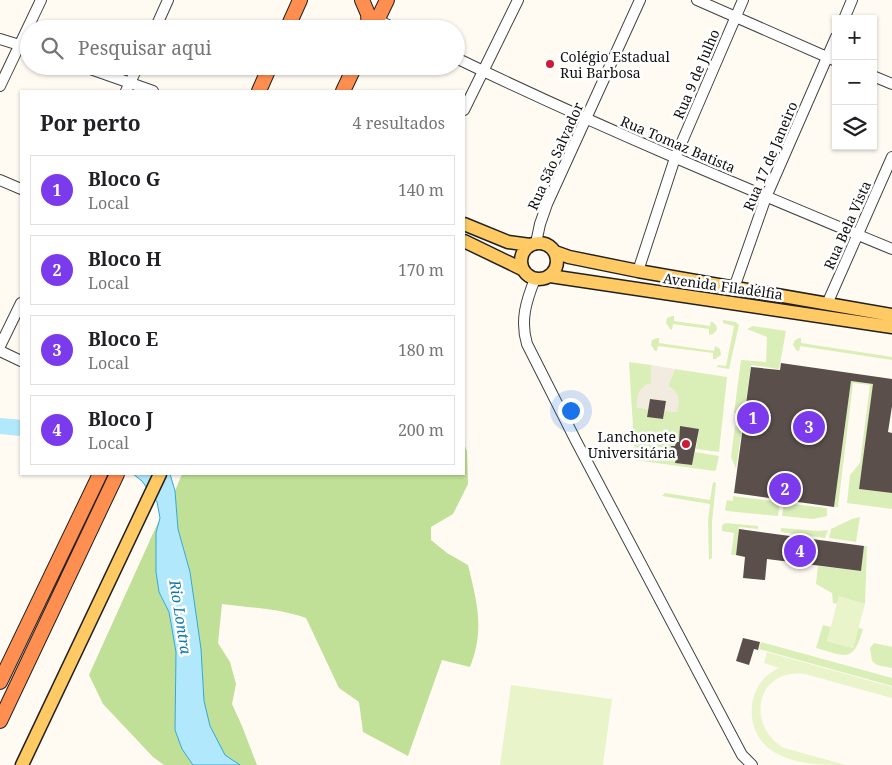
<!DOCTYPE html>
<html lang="pt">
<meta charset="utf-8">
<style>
:root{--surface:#fff;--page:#f2f2f2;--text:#202124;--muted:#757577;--line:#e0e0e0;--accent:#7c3aed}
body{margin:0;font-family:"Noto Serif",serif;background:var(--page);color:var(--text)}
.controls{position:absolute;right:15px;top:15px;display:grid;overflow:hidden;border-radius:0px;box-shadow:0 1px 4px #0004}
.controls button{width:45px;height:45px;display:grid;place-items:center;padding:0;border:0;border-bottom:1px solid var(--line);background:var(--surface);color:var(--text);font:25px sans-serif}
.you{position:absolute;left:570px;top:410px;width:18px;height:18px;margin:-12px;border:4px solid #fff;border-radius:50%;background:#1a73e8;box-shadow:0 0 0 8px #1a73e833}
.badge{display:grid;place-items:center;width:32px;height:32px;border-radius:50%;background:var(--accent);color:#fff;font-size:16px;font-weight:700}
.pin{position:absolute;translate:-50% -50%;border:2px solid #fff;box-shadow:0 1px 5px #0006}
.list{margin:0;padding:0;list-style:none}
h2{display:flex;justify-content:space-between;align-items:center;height:65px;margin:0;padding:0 20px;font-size:21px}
h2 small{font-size:16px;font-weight:400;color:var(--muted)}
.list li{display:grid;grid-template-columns:32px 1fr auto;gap:15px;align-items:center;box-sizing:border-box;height:70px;margin:0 10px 10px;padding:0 10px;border:1px solid var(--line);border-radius:0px}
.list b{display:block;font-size:19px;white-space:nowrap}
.list p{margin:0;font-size:16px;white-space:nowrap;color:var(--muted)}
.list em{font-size:16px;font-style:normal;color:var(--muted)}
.icon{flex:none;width:28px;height:28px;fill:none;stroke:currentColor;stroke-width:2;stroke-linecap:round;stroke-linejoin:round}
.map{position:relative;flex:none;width:892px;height:765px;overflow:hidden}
.search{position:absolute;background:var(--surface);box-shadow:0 1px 4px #0004;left:20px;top:20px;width:445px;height:55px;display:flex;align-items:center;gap:12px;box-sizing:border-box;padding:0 18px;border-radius:28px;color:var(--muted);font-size:19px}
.panel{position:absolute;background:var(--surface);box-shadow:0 1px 4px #0004;left:20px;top:90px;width:445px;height:385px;border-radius:0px}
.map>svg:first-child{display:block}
.green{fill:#daeeb8}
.forest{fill:#bfe096}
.pitch{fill:#eaf4cb}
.plaza{fill:#f2ebdf}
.water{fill:#b2e8fc;stroke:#32a8da}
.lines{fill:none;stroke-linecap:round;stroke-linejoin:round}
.river{stroke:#b2e8fc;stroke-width:16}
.building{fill:#5a4f4b}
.minor-casing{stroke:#434343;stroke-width:12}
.major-casing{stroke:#212121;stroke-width:15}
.highway-casing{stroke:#212121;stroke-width:16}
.minor{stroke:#fff;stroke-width:10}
.major{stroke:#ffc963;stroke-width:12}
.highway{stroke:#ff8e51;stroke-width:14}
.poi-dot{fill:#ce1a35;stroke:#fff;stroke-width:2}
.labels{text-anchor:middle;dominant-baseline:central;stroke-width:5;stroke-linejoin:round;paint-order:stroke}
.poi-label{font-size:14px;fill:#101010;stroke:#fff;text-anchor:start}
.street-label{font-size:14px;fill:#101010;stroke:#fff}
.water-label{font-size:15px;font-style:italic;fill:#0c79af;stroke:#fff}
</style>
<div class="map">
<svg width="892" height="765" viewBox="0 0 892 765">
<rect width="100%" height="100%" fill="#fffbf3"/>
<path class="green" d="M672 316H674V321L710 326 711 321 716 325 717 330 713 334 709 335V329L673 324 672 330 670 329 666 323 667 318Z
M723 320 736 322 739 325 729 369 717 367 718 365 726 366 734 326 723 323Z
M753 326 786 331 779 369 751 365 744 415 734 413 741 360 766 362 767 337 747 329Z
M657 338H659V343L714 351 715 346 720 349 721 355 715 359H713V353L658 346 657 351H655L651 345 652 340Z
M799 338H801V343L892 357V360L800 346 799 351H797L793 345 795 340Z
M629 362 651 365V384L645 385 636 407 648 409 647 417 663 419 664 411 677 412 674 390 668 386 675 369 727 377 719 452 696 449 699 429 681 427 679 442H676L675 446H671L670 458 676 459V463L692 465 695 452 719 456 716 470 714 471 635 460Z
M851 381 881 385 873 388 859 489 892 493V509L847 503 850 475 860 463 870 385 853 383 838 507H834Z
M735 426 742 428 736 469 731 457Z
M713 482 716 483 712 522V558L709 560 708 522 710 504 662 496 665 493 710 500Z
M733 496 780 502 778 516 727 511 725 510 727 500 733 501Z
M784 503 827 508V516L813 519 782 516Z
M860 517 856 542 829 538 831 529 852 519Z
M726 523 758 526V529L739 527 736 555H731L734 533 722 531V525Z
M781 528 819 531 828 530 825 538 781 532Z
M864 546H867L865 604 839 597 837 604 833 603 832 593 816 584 818 566 861 571Z
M823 625 831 627 827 641 853 648 858 628 863 629C853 664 846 656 816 648Z
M761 642 892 678V686L759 649Z
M874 643 892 647V668L877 665 872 661 870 648Z"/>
<path class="forest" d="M464 444 467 451 468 484 453 514 431 527V540L447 553 468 565C477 602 485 630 470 667L442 660 408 756 363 732 359 702 339 688 306 618C278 608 251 608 222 604L218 643 230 662 236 684 232 704 242 726 257 765H240L225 756 210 726 204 701 201 649 190 572 178 529 175 491 182 474H464Z
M160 518 156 533V572L159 592 169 612 176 652 175 730 182 749 193 765H164L153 757 103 704 89 675Z"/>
<path class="pitch" d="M839 596 865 604 853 648 827 641Z
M767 652 892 687V698L805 674C756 668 745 725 784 748L846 765C821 765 796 765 774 752 742 733 745 682 779 668L764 663Z
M511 685 612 699 603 765H500Z"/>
<path class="plaza" d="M651 365 675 369 668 386 674 390 678 395 679 402 677 412 664 411 665 401 650 399 648 409 636 407 638 394 640 390 645 385 651 384Z"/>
<path class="water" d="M133 474H170L175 491 178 529 190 572 201 649 204 701 210 726 225 755 240 765H193L182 749 175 730 176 652 169 612 159 592 156 572V533L160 518 157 502 142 481Z"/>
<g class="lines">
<path class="river" d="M0 426 21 428"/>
</g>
<path class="building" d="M781 363 892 379V406L888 432 892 433V493L859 489 873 384 851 381 834 507 734 493 751 367 780 370Z
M650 399 666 401 663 419 647 417Z
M680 426 699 429 692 465 675 463 676 459 670 458 671 446H675L676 442H679Z
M739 529 864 546 861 571 767 559 765 580 743 578 745 557 736 555Z
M743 638 760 642 758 650 754 649 749 665 736 661Z"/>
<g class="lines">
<defs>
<path id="minor" d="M697 0 836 61
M844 19 852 0
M378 20 396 29
M155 29 168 0
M0 39 29 48
M456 58C599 127 745 188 892 249
M82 66 153 91
M873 76 892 84
M0 86 41 0
M126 91 138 66
M464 110 518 0
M0 180 21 189
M536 243 540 224 547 204 640 0
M638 271 675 158 743 0
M535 279C526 301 520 321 527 344L576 441 742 755 752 765
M734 288 766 197 836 37
M827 304 892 157
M0 346 21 303
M0 351 21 361"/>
<path id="major" d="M464 224 508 242 530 245
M464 241 522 269
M521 261a18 18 0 1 1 36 0a18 18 0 1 1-36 0Z
M555 252 569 257 638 271 892 315
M550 276 892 327
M22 765 160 474"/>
<path id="highway" d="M362 0 368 14 369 29
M287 29 300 0
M373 29 387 0
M259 91 270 66
M343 91 355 66
M0 682 100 474
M0 721 117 474"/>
</defs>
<use href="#minor" class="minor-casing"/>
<use href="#major" class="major-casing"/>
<use href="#highway" class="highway-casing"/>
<use href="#minor" class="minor"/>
<use href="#major" class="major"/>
<use href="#highway" class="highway"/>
</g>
<g class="poi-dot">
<circle cx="550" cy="64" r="5"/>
<circle cx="686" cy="444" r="5"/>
</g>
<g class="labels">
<g class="poi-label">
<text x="560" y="56">Colégio Estadual<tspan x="560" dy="16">Rui Barbosa</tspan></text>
<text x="676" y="436" text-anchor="end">Lanchonete<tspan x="676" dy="16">Universitária</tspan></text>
</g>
<g class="street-label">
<text transform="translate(696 74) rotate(-67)">Rua 9 de Julho</text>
<text transform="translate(678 144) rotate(23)">Rua Tomaz Batista</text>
<text transform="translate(555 156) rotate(-66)">Rua São Salvador</text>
<text transform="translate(770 156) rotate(-67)">Rua 17 de Janeiro</text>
<text transform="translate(847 225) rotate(-66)">Rua Bela Vista</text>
<text transform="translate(723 286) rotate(8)">Avenida Filadélfia</text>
</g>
<g class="water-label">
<text transform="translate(181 617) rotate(81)">Rio Lontra</text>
</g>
</g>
</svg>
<div class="controls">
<button>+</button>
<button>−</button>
<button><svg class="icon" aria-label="layers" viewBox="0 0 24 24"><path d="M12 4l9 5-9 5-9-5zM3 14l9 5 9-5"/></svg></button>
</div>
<div class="you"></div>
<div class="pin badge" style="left:753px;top:418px">1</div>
<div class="pin badge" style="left:785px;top:489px">2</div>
<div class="pin badge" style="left:809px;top:427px">3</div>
<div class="pin badge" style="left:800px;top:551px">4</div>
<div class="search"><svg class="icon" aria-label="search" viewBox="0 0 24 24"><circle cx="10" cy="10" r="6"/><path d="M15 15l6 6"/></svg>Pesquisar aqui</div>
<section class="panel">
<h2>Por perto<small>4 resultados</small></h2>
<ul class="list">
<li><span class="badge">1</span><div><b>Bloco G</b><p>Local</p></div><em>140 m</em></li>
<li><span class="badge">2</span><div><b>Bloco H</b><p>Local</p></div><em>170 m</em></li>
<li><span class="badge">3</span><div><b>Bloco E</b><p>Local</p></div><em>180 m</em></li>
<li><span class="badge">4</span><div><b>Bloco J</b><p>Local</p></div><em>200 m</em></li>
</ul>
</section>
</div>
